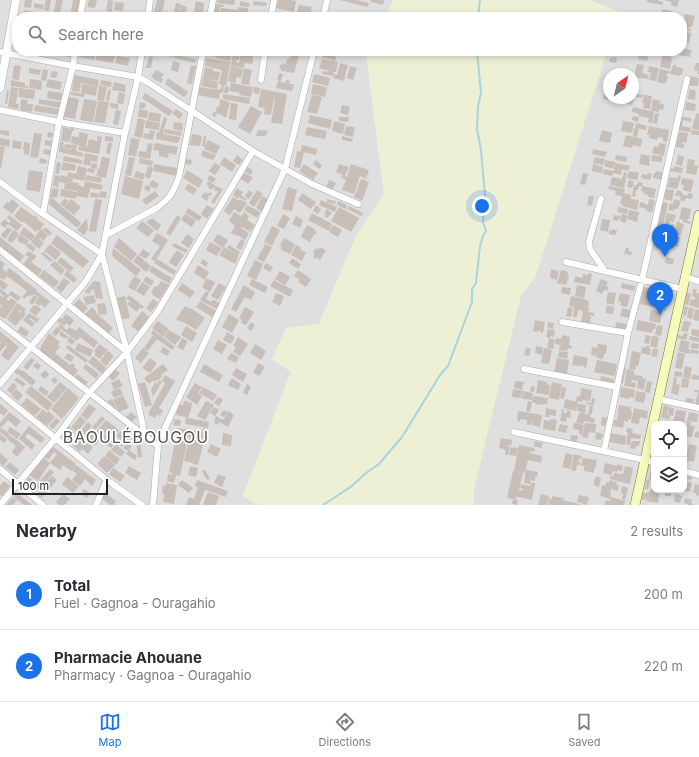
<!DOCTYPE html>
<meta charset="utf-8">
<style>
:root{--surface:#fff;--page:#f7f7f7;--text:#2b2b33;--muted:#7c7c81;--line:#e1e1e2;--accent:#1a73e8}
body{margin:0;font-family:Inter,sans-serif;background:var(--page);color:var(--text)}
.controls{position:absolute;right:12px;bottom:12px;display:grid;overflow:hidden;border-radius:8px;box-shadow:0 2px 6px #0003}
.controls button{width:36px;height:36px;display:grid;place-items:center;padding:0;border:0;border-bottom:1px solid var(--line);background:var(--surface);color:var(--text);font:20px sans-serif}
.compass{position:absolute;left:603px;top:68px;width:36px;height:36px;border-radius:50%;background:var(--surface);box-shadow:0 2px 6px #0003;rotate:35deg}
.scale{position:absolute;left:12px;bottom:10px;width:96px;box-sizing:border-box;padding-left:4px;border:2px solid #222;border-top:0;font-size:11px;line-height:14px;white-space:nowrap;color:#222;-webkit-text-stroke:3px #fff;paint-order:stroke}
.you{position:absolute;left:482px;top:206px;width:14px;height:14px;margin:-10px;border:3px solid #fff;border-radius:50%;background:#1a73e8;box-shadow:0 0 0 6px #1a73e833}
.badge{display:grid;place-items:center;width:26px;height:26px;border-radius:50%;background:var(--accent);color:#fff;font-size:13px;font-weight:700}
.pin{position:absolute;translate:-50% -33px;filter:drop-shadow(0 1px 2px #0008)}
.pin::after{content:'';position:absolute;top:21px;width:14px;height:12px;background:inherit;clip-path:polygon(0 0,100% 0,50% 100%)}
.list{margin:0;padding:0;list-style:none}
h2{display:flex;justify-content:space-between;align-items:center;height:52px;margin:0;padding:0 16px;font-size:17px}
h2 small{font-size:13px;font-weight:400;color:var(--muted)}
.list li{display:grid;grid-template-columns:26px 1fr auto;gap:12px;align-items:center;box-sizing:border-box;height:72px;padding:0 16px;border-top:1px solid var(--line)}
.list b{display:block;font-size:15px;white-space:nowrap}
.list p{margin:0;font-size:13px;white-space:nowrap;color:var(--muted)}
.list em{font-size:13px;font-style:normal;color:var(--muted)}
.icon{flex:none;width:22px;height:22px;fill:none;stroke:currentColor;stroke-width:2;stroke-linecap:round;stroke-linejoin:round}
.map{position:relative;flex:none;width:699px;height:505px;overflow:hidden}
.search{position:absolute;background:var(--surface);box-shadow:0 2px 6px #0003;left:12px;right:12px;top:12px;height:44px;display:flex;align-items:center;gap:10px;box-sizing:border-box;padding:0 14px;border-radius:16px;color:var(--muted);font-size:15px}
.sheet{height:196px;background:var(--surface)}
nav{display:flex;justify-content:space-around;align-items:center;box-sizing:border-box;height:56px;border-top:1px solid var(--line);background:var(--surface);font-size:11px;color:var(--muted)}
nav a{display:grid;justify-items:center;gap:2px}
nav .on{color:var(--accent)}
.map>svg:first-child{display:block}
.residential{fill:#e0dfdf;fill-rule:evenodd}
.farmland{fill:#eef0d5}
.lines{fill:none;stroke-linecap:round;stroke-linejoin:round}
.stream{stroke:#aad3df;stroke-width:2}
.building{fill:#c7bfb8}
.minor-casing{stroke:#a9a9a9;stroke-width:7}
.tertiary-casing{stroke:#a9a9a9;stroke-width:9}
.secondary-casing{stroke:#707d05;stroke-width:10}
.minor{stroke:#fff;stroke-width:6}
.tertiary{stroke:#fff;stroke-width:8}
.secondary{stroke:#f7fabf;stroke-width:9}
.labels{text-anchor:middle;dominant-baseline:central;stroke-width:3.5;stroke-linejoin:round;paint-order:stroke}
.quarter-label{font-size:16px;letter-spacing:1px;fill:#555;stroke:#fff}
</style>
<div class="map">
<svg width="699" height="505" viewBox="0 0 699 505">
<rect width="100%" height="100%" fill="#f2efe9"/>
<path class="residential" d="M0 0H394L384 17H17V51H367L366 52 384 194 356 236 319 324 286 328 272 358 291 372 243 496 258 505H0Z
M589 0H699V505H474V488L521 295 535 278 607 51H682V17H617L619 12ZM609 74H633V98H609ZM654 424H684V490H654Z"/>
<path class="farmland" d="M394 0H589L619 12 617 17H384Z
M367 51H607L535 278 521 295 474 488V505H258L243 496 291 372 272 359 286 328 319 324 356 236 384 194 366 52Z"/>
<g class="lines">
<path class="stream" d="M478 17 480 0
M323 505 352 486 366 473 379 464 402 437 440 375 448 366 472 302V289L476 283 480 246 483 236 486 231 483 222 485 195 481 150 477 129 478 106 481 93 477 51"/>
</g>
<path class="building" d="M25 0H32L31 8 24 7Z
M46 0H51L49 11 44 10Z
M56 0H63L59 17H53Z
M73 0H81L78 17H70Z
M89 0H97L95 8 87 7Z
M108 0 113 1 112 12 106 11Z
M157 0H165L162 13 154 12Z
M218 0H235L234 5 217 3Z
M278 0H290L296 1 294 12 276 8Z
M340 0H356L369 3 367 7Z
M371 0H384L383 5 371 2Z
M647 0H658V1L663 2 662 5 647 2Z
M663 0H679L677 7 671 5V2Z
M196 1 204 3 203 13H201L200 17H193Z
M240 1 249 3V7L240 6Z
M254 1 267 3 266 6 253 5Z
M115 2 124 3 123 11 114 10Z
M34 3 44 5 43 9 34 8Z
M176 3 181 4 178 17H173Z
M216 4 224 5 223 7H220L219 16 214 15Z
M181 5 187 7 185 17H179Z
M299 5 312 7 310 16 297 13Z
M238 7 248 8 247 17H220L221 8 238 10Z
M662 9 672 11 671 17 661 15Z
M24 10 34 12 33 17 23 16Z
M166 11 172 13V17L165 16Z
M332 13 347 16V17H331Z
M252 14 263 16V17H251Z
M685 14 695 16 693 24H692L693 25V26H691V27H689L688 29H691L690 31 682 30Z
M682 32 691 33 689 43 682 42Z
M682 48 692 50 690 57 679 55 680 51H682Z
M60 51H72L71 57 59 55Z
M80 51H88L96 52 94 60 79 57Z
M150 51H161L160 55 150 53Z
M168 51H175L173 57 167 56Z
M208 51H214L213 57 207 55Z
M216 51H232L230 61 215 58Z
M233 51H240L239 60H236V62L239 63 241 51 254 52 252 64 245 63 244 68 231 66Z
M292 51H301L300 55H299L294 73 281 71V68H279L280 64 282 65 283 63 286 64 287 59H289Z
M323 51 332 53V55L336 57 335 61 322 57Z
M640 51H649L647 61 638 59Z
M664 51H674V55L670 54V55L663 54Z
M97 53 115 56 113 63 96 60Z
M663 54 672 57 670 69 660 67Z
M175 55 196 59 195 63 174 58Z
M117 56 130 58 128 66 115 63Z
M149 56 153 57 151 68H146Z
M613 57 617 58 616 63 609 62 610 58H613Z
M206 58 231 62 230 65H229L230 66 226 86 224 85 223 93 220 92 219 99 198 95 199 87 220 90 222 85 219 84 222 70 205 66Z
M322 59 338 62 336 72H334L333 76 322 74V71L329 72V71L319 68Z
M173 61 180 63 178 72 171 70Z
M340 63 348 65 344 81 333 78 334 74 337 75Z
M696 63H699V74H697L698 71H694Z
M637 64 644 65 642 73 649 75 648 79 634 77Z
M14 65 21 66 19 80 12 79Z
M191 65 196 66 192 84 187 83Z
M673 65H677L676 67 683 68 682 75 680 74V76L670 74Z
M231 66 243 69 241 78 237 77 235 83 228 81Z
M350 66 357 68 353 80 347 78Z
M649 66 659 68 656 81 649 80 651 73 648 72Z
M205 67 213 69V71L220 72 218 81 203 78Z
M29 68 41 70 40 75 29 73Z
M244 68 252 70 249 85 241 84Z
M43 69 48 70 46 81 41 80Z
M660 69 670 71 669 74 667 73 666 75 668 76 667 81H666L665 84 657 82Z
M156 70 164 74 161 78 163 79 161 83 151 77Z
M52 71 58 72 56 78 50 77Z
M279 73 283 74 281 81 277 80Z
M314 74 330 78 328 86 312 82Z
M74 75 99 80 98 87 81 83 79 92 72 91Z
M691 76 699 78 698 86H689Z
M168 78 188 92 184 97 165 84Z
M203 78 218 82 217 89 201 86Z
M30 79 42 81 41 90 29 88Z
M48 79 62 82 60 90 46 87Z
M11 80 25 83V86H28V88L11 86Z
M101 80 112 82 111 87 100 85Z
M286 80 290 81 289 84H294L292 91 276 88 278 81 285 83Z
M114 82 126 85 125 92 112 90Z
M231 83 253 87 251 97 239 95 240 93 229 91Z
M82 84 97 87 96 96 81 93Z
M313 84 327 87 325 97 311 94Z
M99 86 107 87 104 101 97 100Z
M225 86 229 87 228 93H224Z
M11 87 18 88 16 104H19L18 109 8 107Z
M254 87 260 88 259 94 253 93Z
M19 88 35 90 34 99 18 97Z
M261 89 287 94 282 124 271 123 275 99H274L271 115 264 114 265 108 258 107Z
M689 89 695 90V91H696L695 100 688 99Z
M7 90 9 91 7 104H5Z
M108 90H111L109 101 106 100Z
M48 91 63 93 62 101 47 98Z
M71 92 85 94 84 97 71 95Z
M119 92 125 94 123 104 117 103Z
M145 93 173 111 169 116 142 98Z
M635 93 643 95 642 98 635 97Z
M223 94 250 98 249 104 223 99Z
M604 94 609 95 608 100 603 99Z
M312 95 322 97 317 114 307 112Z
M644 95 652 96 650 109 643 108 644 103H642Z
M68 97 79 99 75 119 64 117Z
M629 98H634L632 105 627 104Z
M21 99 28 100 27 104H33L32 112 20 110Z
M39 99 61 102 60 108 39 104Z
M84 99 97 101 93 122 80 120Z
M220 99 230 102 226 118 218 113 215 117 212 115 214 111 216 113 217 106 219 107Z
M653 99 661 101 660 104H664L663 110 660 109 659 112 651 111Z
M98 101 109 102 105 123 94 122Z
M140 102 146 104 144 109 139 108Z
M686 102 696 104 695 111 685 110Z
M110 103 118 104V109L110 107Z
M231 103 238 104 236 120 229 119Z
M35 105 60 109 59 115 34 111Z
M342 105 350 107 348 115 340 113Z
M251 106 262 112 250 134 238 127Z
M633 107 650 111 654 112 652 123 648 122 649 118 638 116 639 114 632 112Z
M139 109 148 111 147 118 138 117Z
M176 109 183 114 180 119 172 114Z
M116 110 121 111 118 125 113 124Z
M149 112 161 114 160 122 148 120Z
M655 113H659L657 124 653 123Z
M696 113 699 114V130L692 129 694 119 695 120Z
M310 115 332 120 330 129 308 123Z
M633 116 639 117 638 122 632 120Z
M680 116 691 118V122L683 120 682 126 691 128 690 132 676 130Z
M164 117 167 118 163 134 180 137 178 143 156 139 157 136 162 137 156 136 157 132 159 133Z
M339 117H349L348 122 339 121Z
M138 118 145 120 142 138 134 136Z
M146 120 160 123 159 130 145 128Z
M334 121 345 124 343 134 332 131Z
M623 121 634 123 632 133 621 131Z
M174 122 183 123 182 131 173 129Z
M636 123 647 126 646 130 635 128Z
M346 126 355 127 353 137 344 135Z
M649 126 669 130 667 142 663 141V138L658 137 657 140 649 138 650 135H647Z
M63 127 71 129V127H74V131H72L70 142 61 141Z
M307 127 327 131 325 139 305 135Z
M634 128 639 129 637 137 633 136Z
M165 129 182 132 181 136 164 133Z
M0 130 9 131V136L0 134Z
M150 130 155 131 153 140 143 138 144 133 149 134Z
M258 130 268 131 265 136H256Z
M602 130 612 133 610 143 599 141Z
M692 130 699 131V135L691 134Z
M48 132 53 133 52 138 47 137Z
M80 132 88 134 86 146 87 147 89 139 97 141V136L102 137 99 154 78 150 79 145 71 143 72 136 78 137Z
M679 132 688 133 686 143 682 142V144L684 145V148L676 147Z
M34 133 42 134 38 158 30 157Z
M192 134 202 136 200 146 190 145Z
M626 135 642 139 641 147 633 145 632 148 623 146Z
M105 136 113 137V142L105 141Z
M204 136H206L205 147 202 146Z
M342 136 353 139 352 142 342 140Z
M0 138 10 140 9 147 0 145Z
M131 138 140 139 136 156 128 155Z
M13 140 22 142 21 149 12 148Z
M45 140 52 141 51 146 45 145Z
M208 140 220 146 216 154 204 149Z
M24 142 30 143 29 155 24 154V150H23Z
M60 142H64L63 148 72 150 73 144 77 145 76 151 83 153V157L59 152Z
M108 143H112L110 154 106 153Z
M148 143 153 144 150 159 138 157 139 151 146 152Z
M155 143 178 147 176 155 169 153 168 158 159 156V151L153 150Z
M659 143 666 144 664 156 652 153 654 146 658 147Z
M65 144 73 145 72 149 64 148Z
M302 145 317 149 316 155 304 152 300 168 294 167 297 151 301 152Z
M0 146 5 147 1 168H0Z
M44 149 51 150 50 155 43 154Z
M593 149 607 152 605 157 592 154Z
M203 150 216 155 213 160 201 156Z
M85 153 98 156 97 162 91 161 90 166 83 164Z
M641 154 650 156 649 159H650L649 166 639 164Z
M237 155 243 160 239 165 233 161Z
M616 155 627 157 626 162 615 160Z
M652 155 662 156V162L651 161Z
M678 155 684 157 682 166 676 165Z
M64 156 82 160V164L63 161Z
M102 157 110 158 106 178 96 176 98 169H99Z
M129 157 135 158 131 176 125 175Z
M224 157 236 165 232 172 220 164Z
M595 157 605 159 603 165 593 163Z
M40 158 47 160 46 164 39 163Z
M140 158 153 161 152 166 139 163Z
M185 159 192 160 191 165 184 164Z
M688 159 695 160 694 165 698 166 696 175 686 173Z
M316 160 322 165 320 169 313 164Z
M605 160 615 162 613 169 604 166Z
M57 162 61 163 59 174 55 173Z
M63 162 76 165 75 171 69 170V171L61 170Z
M92 163 97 164V169L91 168Z
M215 163 221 166 215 175 209 171Z
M615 163 630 166 628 171 622 169 621 175 613 173 612 176 603 174 604 169 614 171Z
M154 164 177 168 176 176 153 171Z
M304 164 318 173 313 180 299 171Z
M339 164 349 167 345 176 336 172Z
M351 164 369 170 366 179 360 176 354 194 342 190 346 180 341 177 342 175 347 177Z
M593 164 603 167 602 173 592 171Z
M78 166 87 168 84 181 67 177 68 172 76 174Z
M148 166 153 168 150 179 145 177Z
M674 166 683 168 682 173 668 171 669 168 674 169Z
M248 167 253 171 250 175 245 171Z
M88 168 95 169 94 173 87 172Z
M29 170 43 172 40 192 26 190Z
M187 170 203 180 199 188 183 178Z
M136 171 145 174 143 180 134 177Z
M629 171 639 173 637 180 627 178Z
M656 171 664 173 662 180 653 178 654 173H656Z
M244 172 253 178 248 184 240 178Z
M624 172 627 173 624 188 610 185 612 177 622 179Z
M583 173 588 174 585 185 580 184Z
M648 173 652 174 650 180 641 178 642 174 647 175Z
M55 175 60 176 58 187 53 186Z
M61 175 73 179 72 182 79 183 78 185 84 187 85 181 103 185 102 190 90 188 88 198 76 196V199L60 196 61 189 77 192V191L64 189 65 183 59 182Z
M86 175 102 178 101 183 85 180Z
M210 175 216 179 213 183 207 179Z
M678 175 681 176 677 189 667 187 670 177 678 178Z
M125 176 143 181 139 199 121 194Z
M682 178 694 180 691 192 683 190 684 185 681 184Z
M361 179 369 182 362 201 354 197Z
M152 180 159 184 156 189 149 185Z
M329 180 336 183 332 190 326 187Z
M629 180 634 181 632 188 627 187Z
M208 181 216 186 213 189 212 188 211 190 208 187 209 186 207 185Z
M638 182 643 183 642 186H639L638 190H636L635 197 632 196 634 185H637Z
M188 184 197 189 193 195 185 189Z
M146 185 151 187 149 192 144 189Z
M216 186 223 189 214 204 211 202 218 192 214 190Z
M609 186 625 189 624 193H622L631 195V199L639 200 637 210 622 206V204H620L622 196 615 195 616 191 608 189Z
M642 186 656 189 654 198 648 197V195L644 194V192L641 191Z
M288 187 297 190 292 211 282 209Z
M52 188 59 189 57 198 50 197Z
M237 188 243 192 241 195 247 199 246 201 239 197 238 199 233 195Z
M666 189 674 190 672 201 664 199Z
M249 190 253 193 249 199 245 196Z
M257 190 263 194 254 207 249 203Z
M677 190 682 192V194L687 196 688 193 693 194 692 199 686 198 685 201 680 200 681 197 674 195V194H676Z
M100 191 107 192 106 198 99 197Z
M155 191 159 196 146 205 142 200Z
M91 192 99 194 98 198 90 197Z
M205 192 208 194 210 192 212 194 210 196 209 195 208 196 209 197 207 201 201 197Z
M302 193 316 202 311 209 298 200Z
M262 196 269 200 263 212 256 208Z
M589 196H594L592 206 587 205Z
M51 197 81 223 77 228 49 204Z
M233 197 239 201 240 199 247 203 240 213 234 209 230 215 224 211Z
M65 198 68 201 64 207 60 204Z
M12 199 19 205 12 214 3 207 7 202 9 203Z
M71 199 81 207 74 215 64 207Z
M95 199 102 200 96 232 89 231Z
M327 199 336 201 335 204 327 202Z
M649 199 655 200 652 213 646 211 647 209 639 207 640 202 645 203V204L648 205Z
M674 199 681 201 678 209H675L674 211 668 210 670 203 673 204Z
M321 200 337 207 335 212 319 205Z
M338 201 347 205 346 209 337 205Z
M663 202 668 203 665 217 660 216Z
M207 205 214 209 207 219 201 214Z
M247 205 260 212 257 218 244 210Z
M316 205 321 209 318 214 313 211Z
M349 206 363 213 362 216 347 209Z
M21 207 33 216 34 215 38 218 37 219 44 224 39 231 37 230 36 232 23 221 22 223 14 216Z
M339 207 359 218 351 232 331 221Z
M618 207 628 209 627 214 617 212Z
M682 207 691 209 689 219H688L687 221 691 222 690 224 683 222V220L679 219Z
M188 208 202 217 199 221 185 213Z
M327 209 332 213 327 218 324 216 326 214 324 213Z
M629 210 639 212 637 222 627 219Z
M234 212 241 216 244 212 249 216 247 220 255 225 250 232 242 227 241 228 249 233 245 240 237 235 236 236 231 233 235 226 229 221Z
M312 213 332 224 329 231 308 220Z
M667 213 676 215 675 219 666 217Z
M185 214 196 220 192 227 181 220Z
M283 214 290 218 284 229 277 226Z
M622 214 627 215 626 223 620 221Z
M9 215 22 225 17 231 8 224 5 228 0 224 5 219 9 223 11 221 7 218Z
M177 215 181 218 170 236 166 233Z
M614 215 621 216 620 219H618V221L613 220Z
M296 216 303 220 300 228 292 224Z
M660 216 665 217 663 226 658 225Z
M666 217 674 219V222L670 221 669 225 665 224Z
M87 218 88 229 84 235 77 230Z
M152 218 161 225 157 231 146 222Z
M602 219 610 220 608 232 600 230Z
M142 221 154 230 148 237 136 228Z
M677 221 680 222 679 223 684 224 681 235 675 234Z
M671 224 675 225 673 234H672L671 240 656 237 657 231H659L660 227 670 229Z
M307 225 315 229 314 230 317 232 315 235 314 234 310 242 301 237Z
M333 225 342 230 338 237 329 232Z
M272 226 280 230 272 246 264 242Z
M8 227 12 230 5 239 1 235Z
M24 227 35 236 31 241 20 233Z
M45 227 52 233 50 236 43 230Z
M41 229 48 235 43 241 40 238 39 239 44 243 39 249 31 242Z
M612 229 617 230 616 235 609 234V230L612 231Z
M14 230 19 234 13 242 12 241 11 243 7 240 9 238 8 237Z
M157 233 168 240 155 261 151 259 160 246 152 241Z
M20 234 29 241 26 245 23 243 22 244 18 241 19 240 17 238Z
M187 234 194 239 189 248 181 243Z
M218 234 228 240 223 248 213 241Z
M57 235 89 261 83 268 51 243Z
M673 235 680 237 678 247 671 245Z
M0 237 24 256 20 262 0 246Z
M119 238 137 254 131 261 114 247Z
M284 238 295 244 290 254 281 250 282 249 280 248 282 246 280 245Z
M241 239 245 241 241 250 236 248Z
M655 239 669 242 668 247 654 244Z
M210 242 222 248 217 256 206 250Z
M30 243 36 248 33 252 26 246 28 244H29Z
M174 243 188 250 186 253 172 246Z
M50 244 61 253 56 260 44 251Z
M265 244 272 247 264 262 257 259Z
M229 245 240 252 238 255 227 248Z
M296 245 301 248 300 250 306 252 302 261 291 255Z
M224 247 239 256 235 264 219 255Z
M320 247 326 250 320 260 317 257 316 259 313 257 315 254 313 253 316 248 318 250Z
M113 248 141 270 136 276 112 256Z
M626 248H629L628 251 632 252 631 255 624 254Z
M143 249 150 254 146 259 139 255Z
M177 250 184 255 176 267 169 262Z
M28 251 37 256 31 262 42 270 38 276 23 264 29 257 25 255Z
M43 252 53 260 51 262 41 254Z
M138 255 151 266 146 272 133 261Z
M61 257 74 268 70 272 57 262Z
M666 257 674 259 673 265 665 263Z
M292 258 301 264 298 269 289 263Z
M157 259 176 271 174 275 154 263Z
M203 259 208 263 206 267 200 263Z
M0 260 5 264 2 268 6 272 9 268 20 276V277L37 290 32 296 30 295 29 297 27 296 25 299 22 297 27 291 7 276 4 280 2 278 0 279 8 285 4 290 0 287Z
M255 260 263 264 256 280 247 276Z
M55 261 65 270 61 275 50 265Z
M266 263 273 267 270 272 263 268Z
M198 265 209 272 205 280 194 273Z
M152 266 172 278 169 284 149 271Z
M551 269 559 271 557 280 550 278Z
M44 270 59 282 54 288 39 276Z
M67 270 77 279 74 283 64 275Z
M298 270 311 279 306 287 298 282 300 280 294 276Z
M561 270 568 272 567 275 569 276 566 285 557 283Z
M280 271 290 277 285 285 275 279Z
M588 273 592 274 590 285 574 282 575 276 582 278 583 274 588 275Z
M134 276 141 280 135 291 128 287Z
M146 276 154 281 151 286 143 281Z
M64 278 70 282 61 293 56 288Z
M207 278 215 282 210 292 202 287Z
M252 279 268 287 265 293 249 285Z
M601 279 608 282 606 286 609 287 607 291 604 290 602 294 596 291Z
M274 280 293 290 290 297 270 286Z
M94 281 100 282 103 299 96 298 94 290 93 289 89 294 84 292Z
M161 281 169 285 160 299 152 295 153 293 151 292 155 286 157 287Z
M142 282 150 287 144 296 136 291Z
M182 283 195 292 190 298 178 290Z
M219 283 226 287 218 300 211 296Z
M622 283 635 286 634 291 621 288Z
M244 285 255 292 251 300 245 297 236 312 231 309Z
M577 285 586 287 584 298 575 296Z
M562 287 571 288 570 295 561 293Z
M643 287 669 292 666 311 661 310V308L640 304Z
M0 288 8 295 11 291 21 297 18 301 10 295 6 299 9 301 11 298 17 302 5 319 0 316V308L3 305 2 304 0 306V295L3 297 4 296 0 293Z
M693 289H697L696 293H699V308L689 305 691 299 695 300V297L692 296Z
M36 291 50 301 45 308 41 304 39 306 35 303 39 297 34 294Z
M206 291 209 293 206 299 211 302 213 300 220 303 216 309 200 300Z
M608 292 616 293 614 305 606 303Z
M276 293 284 296 280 306 272 302Z
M620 293 630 295 627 307 620 306 621 302 618 301Z
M687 293 691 294 688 305 685 304Z
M34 295 38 297 32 305 29 302Z
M94 295 96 303 86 305 83 297Z
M129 295 144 307 142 309 140 307 137 312 127 304 130 301 126 299Z
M125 296 130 318 120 320 115 298Z
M571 296 585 299V300L589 301 588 308 590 309 588 312 594 313V316L588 315V316H591L590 325 585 322V324L581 323 583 311 578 310 577 317H573L574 307 569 306Z
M79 299 88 308 83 313 74 304Z
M153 299 158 303 151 312 146 308Z
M200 301 216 311 212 317 196 307Z
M17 303 26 309 24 312 21 309 17 316 22 310 26 314 22 319H21L16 326 7 319Z
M105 303 107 314 99 315 97 304Z
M34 305 35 306 36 305 41 309 36 316 29 311Z
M607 305 614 307 613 314 605 313Z
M185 306 190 309 191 308 205 318 196 330 182 321 181 322 176 319Z
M685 306 688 307 686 316 683 315Z
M92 307 97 312 96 313 113 328 108 334 85 314Z
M245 307 254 312 246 325 241 323 242 320 239 318Z
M568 307 573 308 571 317 566 316Z
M689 307 694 309 692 319 687 318Z
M622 308 630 310 629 318 620 316Z
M695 309 699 310V321L693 320Z
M651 310 662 313 660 323 649 321Z
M142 311 149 317 139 332 131 326Z
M29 313 39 319 37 323 30 318 29 319 35 323 32 327 23 320Z
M66 314 74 320 70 326 66 323 64 326 57 321 60 318 62 319Z
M229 314 239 320 232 333 222 327Z
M535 320 545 322 543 333H541V331H538L537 332 533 331Z
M638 320 656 324 655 329H653L652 333 636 330Z
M158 321 169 329 163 337 152 328Z
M684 321 691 322 690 326H689L688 332 681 331Z
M251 322 255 325 251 331 247 328Z
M548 322 554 323 553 329 547 327Z
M616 322 627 324 625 332 615 330Z
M60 324 67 330 69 327 76 331 79 327 98 342 94 348 80 337 77 341 58 327Z
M657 325 663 326 661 336 655 335Z
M21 326 29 332 26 337 17 331Z
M186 326 197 333 192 342 181 335Z
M57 327 61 330 56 336 52 333Z
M548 329 555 330 554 337 551 336 550 338 546 337Z
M692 329 699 330V337L691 335Z
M153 330 175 347 172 350 157 339 148 351 144 348 153 335 151 334Z
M169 330 181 337 175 345 164 337Z
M0 331 19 347 8 361 1 355 7 346 6 345 0 352V344L1 342 0 341Z
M61 331 69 337 68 339 66 337 65 339 59 335Z
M227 332 235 337 231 344 223 340Z
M49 333 60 342 58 345 60 347 55 353 70 365 72 363 75 365 74 367 78 371 73 377 40 350 41 346Z
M684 333 688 334 686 340 677 338 678 335 683 336Z
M562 335 570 337 569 345 572 346 571 349 568 348 567 351 559 350 560 345 555 344 556 338 561 339Z
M646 335 651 336 649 344 644 343Z
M652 336 659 337 657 348 650 346Z
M690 336 699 338V342L689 340Z
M70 337 75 341 72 345 67 341Z
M238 337 248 344 240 356 233 352 236 347 233 346Z
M182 338 188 341 183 350 177 347Z
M549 338 555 340 553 349 547 348Z
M218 340 227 345 222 354 213 349Z
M681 340 690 342 688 349H690L689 354 678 351Z
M78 343 93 350 90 357 75 350Z
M692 343 699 344 698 349 690 348Z
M99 344 108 350 104 355H103L100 359 94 355 96 353 94 351Z
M255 344 266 351 261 360 250 353Z
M598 344 607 345 606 354H604L603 359 597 358V356L591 355 592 347 597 348Z
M68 345 88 360 86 363 66 348Z
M536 346 543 347 542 355 535 353Z
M646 346H650L649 349H651L650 355 641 353 642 347 645 348Z
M163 347 170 351 167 356 160 352Z
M143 348 149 353 141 363 135 358Z
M526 348 531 349 529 356 524 355Z
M544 348 552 350 549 364 541 363Z
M653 349H658L657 357 651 356Z
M691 349 699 351 698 354 690 353Z
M108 351 114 356 106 366 100 361Z
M559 351 568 352 567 359 558 357Z
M632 351 641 353 638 366H636L635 370 629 369Z
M678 352 685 354 682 369 675 368Z
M68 353 74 357 71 362 64 358Z
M231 353 239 357 236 363 227 359Z
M574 355 588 358 586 368 584 367V366L579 365V366L572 365Z
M93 356 106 368 102 374 88 362Z
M31 358 35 360 27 370 23 367Z
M150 358 157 363 150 373 142 368Z
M557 358 569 360 567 374 554 373Z
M597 360 617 364 615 376 594 372Z
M37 362 41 366 38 370 33 366Z
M258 363 265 367 259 376 253 372Z
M86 364 99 374 96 379 83 368Z
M163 364 168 370 161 375 162 377 155 382 154 380 149 384 144 378Z
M204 364 223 375 219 382 200 372Z
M685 366 692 368 690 379 683 377Z
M18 368 21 371 22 370 36 381 32 386 18 374V375L14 372Z
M236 368 247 374 243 382 232 375Z
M622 368H626L623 383H619Z
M115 369 120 373 113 381 109 377Z
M627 369 634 371V375L643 376 642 378 646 379 644 390 637 388 638 381 632 380 631 382 636 383 635 388 624 386Z
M45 370 49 374 45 379 40 375Z
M675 371 682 372V377L674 376Z
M77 374 88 382 84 387 73 379Z
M693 374 699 376V380L691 379Z
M165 375 175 381 159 408 163 410 160 416 157 414 155 418 148 414 165 383 162 381Z
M601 376 614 379 613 386 600 383Z
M17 377 26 384 23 387 14 380Z
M54 377 58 381 55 384 51 381Z
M674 377 677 378 676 384 680 385 678 395 671 393Z
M232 378 241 384 238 390 228 385Z
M682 378 689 379 688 388 681 387Z
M119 379 123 386 114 390 111 383Z
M159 380 162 382 153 397 151 390 155 382 157 384Z
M538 380 547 382 546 384 550 385 549 395 536 393Z
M515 381 524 382 522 390 514 388Z
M647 381 652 382 650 393 645 392Z
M60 382 67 388 54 403 47 397Z
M145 382 152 405 145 407 138 384Z
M552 382 562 384 559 400 549 398Z
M13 383 17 386 11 394 7 390Z
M195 383 202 387 198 393 202 396 197 405 186 397Z
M247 384 251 387 247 395 243 393Z
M31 386 53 404 48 411 25 392Z
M41 386 49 392 46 396 38 390Z
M531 386 535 387 534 392 530 391Z
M203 387 217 395 213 401 199 393Z
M562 387 566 388 564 399 560 398Z
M621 387 635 390 634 398 629 397V399L620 397Z
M68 388 79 398 62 419 51 409Z
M120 388 123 394 114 398 111 392Z
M581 388 592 390 590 401 583 400 582 402 576 401 577 396 580 397Z
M16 389 23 395 18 401 11 395Z
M513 389 523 391 521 398 512 397Z
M695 390H699V405L695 404 698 392H694Z
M523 391 533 393 532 400 522 399Z
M636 391 646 393 644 403 635 401Z
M123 395 129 408 119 412 113 400Z
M533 396 548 398 547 404H543V405L535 404 536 403 532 402Z
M218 397 223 400 219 406 214 403Z
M27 398 41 409 35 416 21 405Z
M592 398H595L594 405 586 404V402L591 403Z
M686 398 694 399 693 403 686 402Z
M112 399 117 410 107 401Z
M565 399 578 402 576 411 564 408Z
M184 401 192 403 190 414 189 413 188 418 209 422 208 428 185 424 186 417 176 415 178 404 183 405Z
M206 401 214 405 205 420 197 416Z
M528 401 532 402 530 412 526 411Z
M0 404 8 410 4 416 0 413Z
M89 404 96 409 87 420 81 415Z
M578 404 586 405 585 414 591 415 590 418H595L594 423 584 421 583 424 576 423 579 413H581V412L577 411Z
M590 405 593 406 592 414H588Z
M619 405 631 407 630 411H632L631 420 628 419V422L624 421 623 428 613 426 614 420H617Z
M664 405 669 406 667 415H668L669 407 674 408 673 416 670 415 669 419 661 417Z
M214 407 219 410 215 416 210 413Z
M546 408 556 410V416L550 415V417H545Z
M634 408 648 411 647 419 640 417 639 424 631 423Z
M43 409 47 413 48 411 55 417 47 426 36 417Z
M562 409H564L563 413H567V410L571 411 570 418 567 417 566 422 560 421Z
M224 410 227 412 224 417 220 415Z
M676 410 686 411 684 424H673Z
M228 411 234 415 228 427 219 422 218 425 214 423 215 420 214 419 216 416 223 420Z
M518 411 542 415 540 427 532 425V423L531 422 530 425H527V420L520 419V422H518V419H517Z
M9 412 21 421 16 427 8 420 2 427 0 426V423Z
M131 412 137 417 131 423 125 418Z
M689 412 698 414 697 422 687 421Z
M80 416 86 421 77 432 71 427Z
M102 416 105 419 95 430 92 427Z
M602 417 607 418 605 426 601 425Z
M56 418 60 421 53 429 49 426Z
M174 419 181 420 180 426 173 425Z
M550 419 557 420 555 431 543 429 544 420 550 421Z
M106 420 119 430 114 437 107 431 102 437 96 432Z
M687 421 691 422 690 425 695 426 692 437 684 436Z
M88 422 92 426 83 437 85 439 90 432 100 440 95 446 89 441 87 442 93 447 88 454 82 449 80 452 72 445 80 434 79 433Z
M574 423 584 425 582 435 579 434V430L573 429Z
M585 423 596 424 595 433 589 432 588 438 582 437Z
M560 424 568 426 566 433 558 431Z
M29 426 45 439 41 443 28 433 25 437 35 445 32 450 19 439Z
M69 426 75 432 68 441 61 435Z
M0 427 10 434 7 438 0 432Z
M10 427 21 434 17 439 7 431Z
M178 428 202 432 201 440 177 435Z
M203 428 208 429 206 440 201 439Z
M627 428 633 429 632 433 641 435 640 439 631 438 630 445 626 444 628 432H626Z
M126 429 132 434 130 437 123 432Z
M120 431 130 437 122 447 117 443 120 439 116 436Z
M696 431 699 432V438L694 437Z
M596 432 603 434 601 440 595 439Z
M223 433 232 435 231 446 222 445Z
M611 433 626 436 625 445 610 442Z
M0 434 7 440 4 443 0 440Z
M105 434 115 443 111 448 100 440Z
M134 434 139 438 135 443 130 439Z
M10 435 25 447 17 457 12 452 16 446 7 439Z
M571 435 578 436 577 442H574L570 443Z
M176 436 188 438 180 476 172 474V473L169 472Z
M189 438 198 440 193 463 184 461Z
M501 438 512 440 511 446 508 445V447H510L508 455H505L506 450 499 448Z
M198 440 204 441 198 465 193 464Z
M535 441 543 443 541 448 534 446Z
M632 441H640L639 446H636L635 449 630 448Z
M136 442H140L142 457H138Z
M127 443 132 446 129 450 137 456 135 460 126 454 128 451 123 448Z
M116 444 125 452 121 457 111 450Z
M211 444 221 449 217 457 207 452Z
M689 444 697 446 694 462 684 460V457L686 458Z
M519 445 535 448 534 452 530 451V453L542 456 541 463 528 460 525 473 514 471Z
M52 446 76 464 71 471 63 465 60 470 50 463 57 454 54 452 48 460 44 457Z
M511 447 518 448 516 456 509 455Z
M109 450 120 459 116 465 105 456Z
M0 453 8 460 3 466 0 463Z
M566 453 573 455 570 469 562 467Z
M574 454 582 456 581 459H579L578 461 580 462V465H577L576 471 571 470Z
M104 456 115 465 107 473 97 464Z
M42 457 50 463 38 481 29 475Z
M582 458 597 460 595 469 594 468V473L584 471V466H581Z
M10 462 19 470 15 475 5 467Z
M605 463 617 466V464L623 466 622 471 617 470V472L613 471 611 475 603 473Z
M76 465 96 480 92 486 85 479 80 486 72 480 77 474 72 470Z
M129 466 141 473 137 480 125 473Z
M190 466 198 468 196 477 188 475Z
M625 466 633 468 630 484 610 479 611 475 614 476V473L623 474Z
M651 467 654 468V480L650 479 648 489H645L647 479 649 480Z
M113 468 125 476 120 482 109 474Z
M50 469 54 472 44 484 52 476 57 480 42 498 37 494 40 490 36 486Z
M205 470 210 479 207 480 202 471Z
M526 470 538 472 537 477H535V481L531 480 530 484 524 483Z
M513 471 523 473 519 490 523 491V489L520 488 521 484 530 486 531 483H535L532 500 518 497H516V500H518L517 505 512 504 513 499 507 498Z
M168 474 176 475 174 483 167 481Z
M218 474 226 477 222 487 214 483Z
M596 476 601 478 599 487 593 485Z
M687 476 692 477V480L687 479V480H684V477H687Z
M29 477 37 483 31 490 24 484Z
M67 477 79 486 73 493 62 484Z
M182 480 193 488 189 493 178 485Z
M197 480 228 491 226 497 205 490 199 505H186L189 497 194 499 198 487 195 486Z
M610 480 617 482 616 485H619L618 491 611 489 610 493H611L610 499 600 496 602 485 605 486 606 482 609 483Z
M4 481 10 486 2 496 0 495V486Z
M684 481 692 483 690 492 684 491Z
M166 483 177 485 174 504 163 502 164 494 162 493 163 485 166 486Z
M695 484 699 485V496L696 495V493H693Z
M622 486 628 488 625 500 622 499 623 494 621 493Z
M84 489 90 493 87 498 81 494Z
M651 489H654V490H659V496L658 503 646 501 647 496 645 500H642L643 493H649V491H651Z
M666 490H672L671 496H665Z
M208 492 219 496 216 505H203Z
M17 493 32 505H24L14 497Z
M105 493 116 501 113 505H110L101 498Z
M63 494 70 499 64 505H59L56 502Z
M541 494 549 496 547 504H548V505H538Z
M676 494 682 496 680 503 674 502Z
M579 495 589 497 587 505 577 502Z
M552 496 564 498 563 500 583 505H552L548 504 549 498 552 499Z
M13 497 17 500 13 505H6Z
M611 497 625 501 624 505H604L606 500 610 501Z
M685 498 692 500 691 503 695 505H688V504L684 503Z"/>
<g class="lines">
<defs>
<path id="minor" d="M80 17 83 0
M148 17 150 0
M210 17 213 0
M271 17 274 0
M323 17 327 0
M0 52 73 66 138 77 149 83 253 151 312 184 358 204
M261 80 265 51
M0 110 59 122 125 133
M0 182 43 214 102 254 127 352 145 436
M601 199 589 242 590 249 605 271
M43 214 59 122 73 66 75 51
M106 235 157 208 165 201 170 196 175 187 179 177 203 51
M0 250 127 352
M566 262 682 289
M685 277 699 281
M562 322 628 333
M0 323 158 446
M524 369 617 387 604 451
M0 384 86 281 102 254 125 133 138 77 142 51
M617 387 628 333 642 280 687 79
M0 393 107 480 142 505
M658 399 699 408
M514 432 654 462
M0 469 43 505
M684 471 699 475
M0 505 55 439 89 393 127 352 158 311 253 151
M96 505 107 480
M153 505 158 446 165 428 285 169 314 51"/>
<path id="tertiary" d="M0 88 16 0"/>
<path id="secondary" d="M635 505 699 215"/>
</defs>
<use href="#minor" class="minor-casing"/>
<use href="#tertiary" class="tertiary-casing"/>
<use href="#secondary" class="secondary-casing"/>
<use href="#minor" class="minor"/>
<use href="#tertiary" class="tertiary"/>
<use href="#secondary" class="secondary"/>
</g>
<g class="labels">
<g class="quarter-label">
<text x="136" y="437">BAOULÉBOUGOU</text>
</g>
</g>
</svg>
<div class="controls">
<button><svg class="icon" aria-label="locate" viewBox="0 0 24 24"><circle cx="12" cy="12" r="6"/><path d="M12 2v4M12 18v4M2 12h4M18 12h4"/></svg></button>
<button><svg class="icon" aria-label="layers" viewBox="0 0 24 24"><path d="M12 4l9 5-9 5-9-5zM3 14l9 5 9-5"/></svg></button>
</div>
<svg class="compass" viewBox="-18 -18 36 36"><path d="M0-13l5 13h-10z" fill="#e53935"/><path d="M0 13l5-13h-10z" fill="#7c7c81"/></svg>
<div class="scale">100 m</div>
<div class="you"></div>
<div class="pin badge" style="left:665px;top:257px">1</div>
<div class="pin badge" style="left:660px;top:315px">2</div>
<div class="search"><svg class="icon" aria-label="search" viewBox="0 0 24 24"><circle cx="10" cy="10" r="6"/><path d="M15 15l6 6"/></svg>Search here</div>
</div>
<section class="sheet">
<h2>Nearby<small>2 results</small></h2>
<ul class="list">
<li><span class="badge">1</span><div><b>Total</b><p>Fuel · Gagnoa - Ouragahio</p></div><em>200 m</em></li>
<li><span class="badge">2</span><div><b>Pharmacie Ahouane</b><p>Pharmacy · Gagnoa - Ouragahio</p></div><em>220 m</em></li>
</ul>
</section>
<nav>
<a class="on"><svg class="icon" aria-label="map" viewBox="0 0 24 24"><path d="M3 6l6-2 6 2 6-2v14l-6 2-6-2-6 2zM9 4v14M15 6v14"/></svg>Map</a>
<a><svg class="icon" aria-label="directions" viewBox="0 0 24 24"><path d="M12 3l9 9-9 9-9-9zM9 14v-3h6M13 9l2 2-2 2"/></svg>Directions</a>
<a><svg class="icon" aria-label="saved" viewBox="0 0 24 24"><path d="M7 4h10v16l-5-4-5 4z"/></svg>Saved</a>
</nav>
